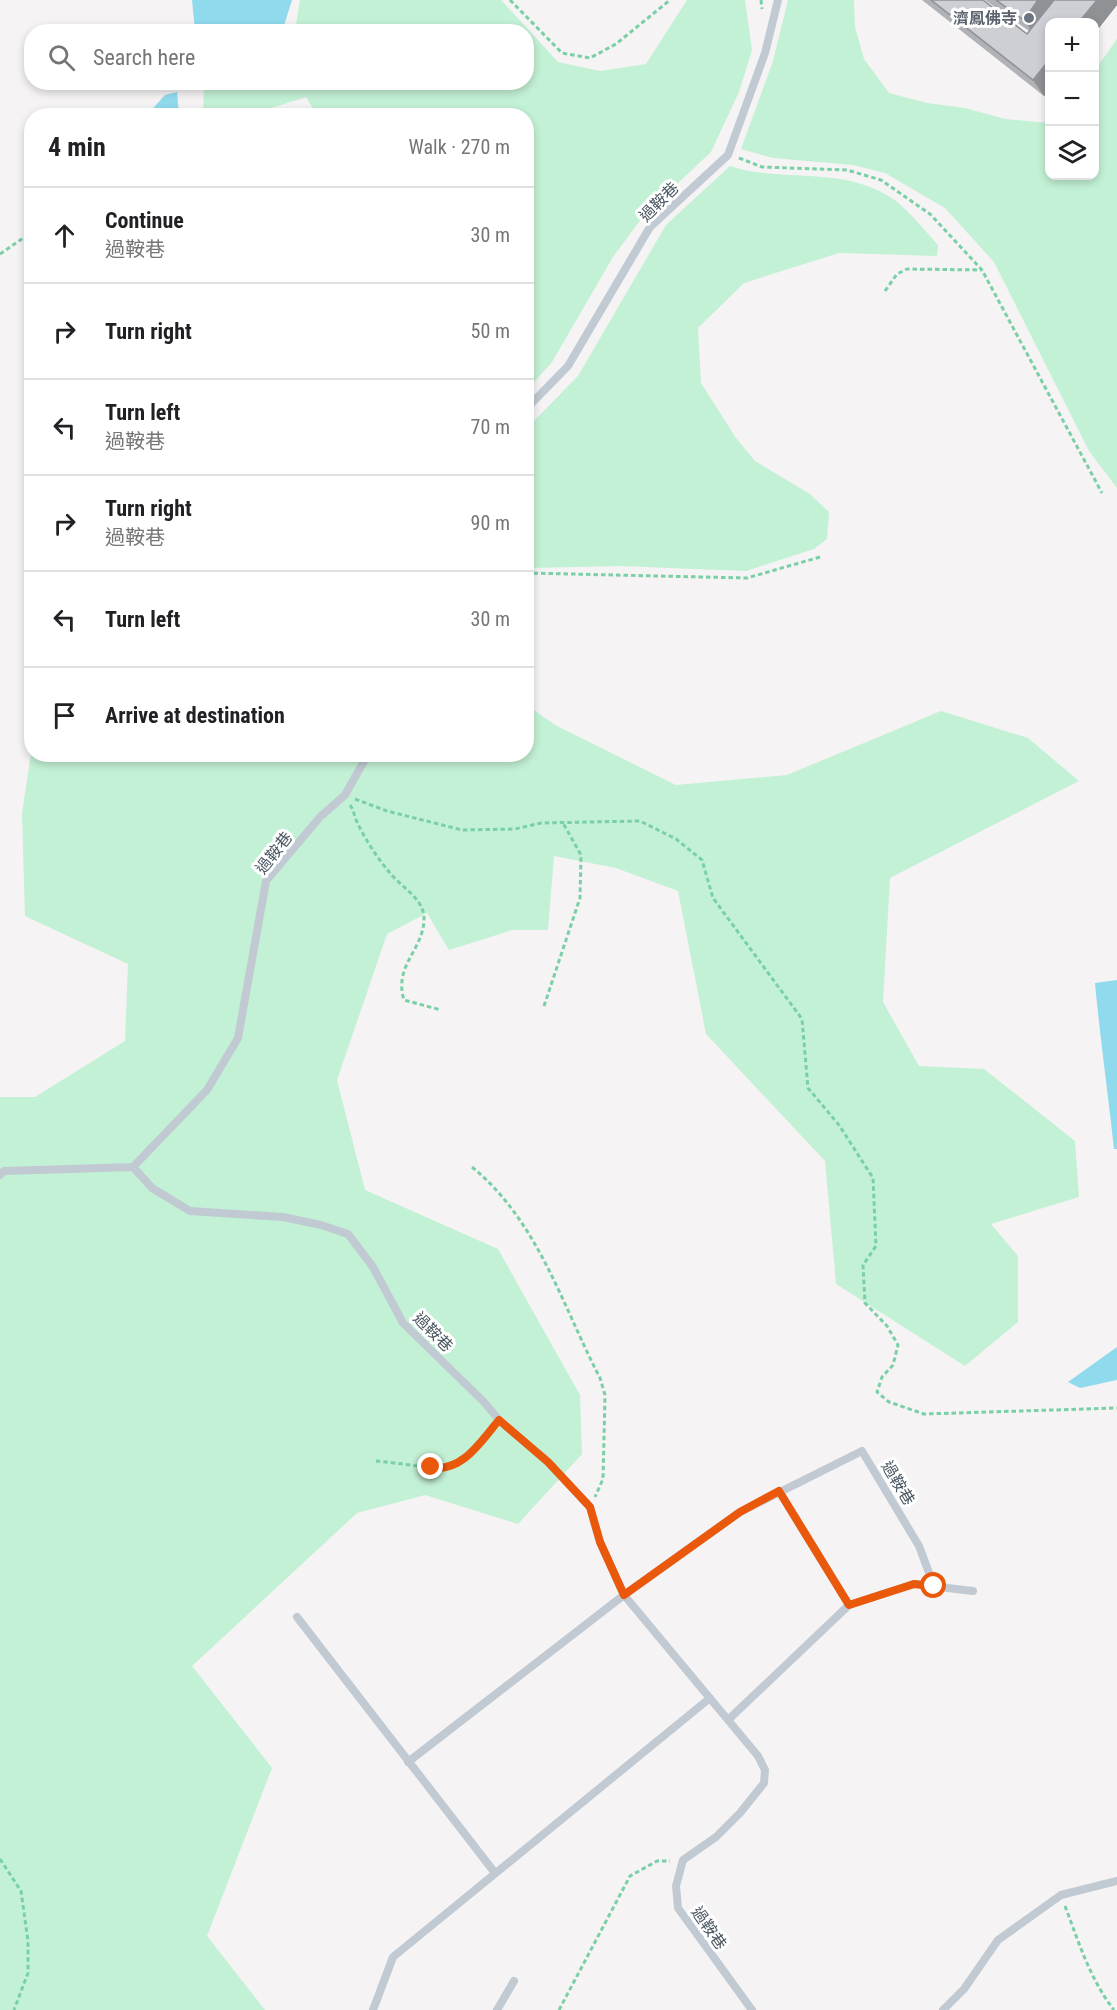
<!DOCTYPE html>
<meta charset="utf-8">
<style>
:root{--surface:#fff;--page:#f6f6f6;--text:#202124;--muted:#757577;--line:#e0e0e0}
body{margin:0;font-family:"Roboto Condensed","Noto Sans TC",sans-serif;background:var(--page);color:var(--text)}
.controls{position:absolute;right:18px;top:18px;display:grid;overflow:hidden;border-radius:12px;box-shadow:0 3px 9px #0003}
.controls button{width:54px;height:54px;display:grid;place-items:center;padding:0;border:0;border-bottom:2px solid var(--line);background:var(--surface);color:var(--text);font:30px sans-serif}
.stop{position:absolute;width:18px;height:18px;margin:-14px;border:4px solid #ea580c;border-radius:50%;background:#fff}
.stop.end{background:#ea580c;border-color:#fff;box-shadow:0 2px 6px #0008}
.list{margin:0;padding:0;list-style:none}
h2{display:flex;justify-content:space-between;align-items:center;height:78px;margin:0;padding:0 24px;font-size:26px}
h2 small{font-size:20px;font-weight:400;color:var(--muted)}
.list li{display:grid;grid-template-columns:39px 1fr auto;gap:18px;align-items:center;box-sizing:border-box;height:96px;padding:0 24px;border-top:2px solid var(--line)}
.list b{display:block;font-size:22px;white-space:nowrap}
.list p{margin:0;font-size:20px;white-space:nowrap;color:var(--muted)}
.list em{font-size:20px;font-style:normal;color:var(--muted)}
.icon{flex:none;width:33px;height:33px;fill:none;stroke:currentColor;stroke-width:2;stroke-linecap:round;stroke-linejoin:round}
.map{position:relative;flex:none;width:1117px;height:2010px;overflow:hidden}
.search{position:absolute;background:var(--surface);box-shadow:0 3px 9px #0003;left:24px;top:24px;width:510px;height:66px;display:flex;align-items:center;gap:15px;box-sizing:border-box;padding:0 21px;border-radius:24px;color:var(--muted);font-size:22px}
.panel{position:absolute;background:var(--surface);box-shadow:0 3px 9px #0003;left:24px;top:108px;width:510px;height:654px;border-radius:24px}
.map>svg:first-child{display:block}
.green{fill:#c3f1d5}
.water{fill:#90daee}
.lines{fill:none;stroke-linecap:round;stroke-linejoin:round}
.path{stroke:#7ad0a6;stroke-width:3;stroke-dasharray:4.5 3;stroke-linecap:butt}
.lane{stroke:#c1cad2;stroke-width:8}
.wall{fill:#b0b2b7}
.shaded-wall{fill:#909195}
.building{fill:#cdcfd5;stroke:#909195;stroke-width:1.5}
.route{stroke:#ea580c;stroke-width:8}
.worship-dot{fill:#6b7280;stroke:#fff;stroke-width:2}
.labels{text-anchor:middle;dominant-baseline:central;stroke-width:6;stroke-linejoin:round;paint-order:stroke}
.worship-label{font-size:16px;font-weight:bold;fill:#5b616d;stroke:#fff;text-anchor:end}
.street-label{font-size:16px;fill:#4a5661;stroke:#fff}
</style>
<div class="map">
<svg width="1117" height="2010" viewBox="0 0 1117 2010">
<rect width="100%" height="100%" fill="#f5f3f3"/>
<path class="green" d="M300 0H501L558 62 600 71 646 64 687 0H745L752 50 739 92 711 152 644 215 613 257 552 362 527 390 526 116 317 115 306 97 265 110 263 115H203L204 83 526 82V32L295 31Z
M788 0H854L855 27 864 59 889 93 927 103 965 108 1005 119 1049 123 1050 176H1094L1095 70 1117 39V488L1089 451 994 262 945 208 885 173 853 165 773 158 741 149 773 61Z
M730 166C786 184 844 164 896 201 911 213 925 231 938 245L937 256 839 253 744 283 698 328 701 383 736 438 755 461 810 494 829 512 827 539 814 549 746 571 620 566 527 568V428L578 376 666 225Z
M527 705 555 725 676 785 787 775 941 711 1028 738 1079 781 890 878 883 1002 919 1066 984 1069 1075 1141 1079 1197 991 1224 1018 1256V1322L965 1366 836 1284 825 1161 706 1034 678 891 616 868 554 856 548 930H512L449 950 427 913 387 934 337 1080 365 1190 498 1249 580 1395 582 1454 518 1524 425 1495 357 1513 192 1666 272 1768 207 1936 265 2010H0V1097H35L125 1041 128 964 25 916 22 813 31 754H526Z"/>
<path class="water" d="M192 0H292L282 32 195 31Z
M177 92 179 115H147L165 95Z
M1117 980V1149H1114C1108 1093 1100 1038 1095 983Z
M1117 1347V1380L1080 1388 1068 1382Z"/>
<g class="lines">
<path class="path" d="M510 0 562 53 590 58 616 44 670 0
M761 0 762 9
M739 158 762 167 847 170 881 180 930 214 982 270 1102 493
M0 254 32 232
M885 291 897 274 907 269 982 270
M526 573 747 578 820 557
M355 799 387 811 462 830 515 829 541 823 640 821 676 839 702 860 713 898 802 1019 808 1088 839 1125 873 1178 876 1246 863 1265 865 1303 887 1326 898 1345 893 1365 882 1377 877 1392 889 1402 924 1414 1117 1408
M350 805C354 810 354 816 357 822 365 839 378 859 390 873 400 886 423 898 424 917 425 949 393 965 404 1000L441 1010
M544 1006 580 898 581 855 563 823
M472 1167C538 1221 562 1305 600 1378L605 1395 603 1479 595 1497
M376 1461C395 1462 447 1473 460 1463 472 1453 482 1440 492 1428
M0 1859 21 1891 28 1941V1973L14 2010
M1065 1906C1079 1943 1090 1979 1114 2010
M559 2010 630 1876 657 1861H670"/>
<path class="lane" d="M526 409 568 366 650 227 728 155 765 53 778 0
M133 1167 207 1090 238 1038 266 881 320 817 345 795 368 754
M0 1175 4 1171 133 1167 152 1188 190 1211 283 1217 321 1225 348 1234 373 1267 403 1323 485 1403 499 1420 548 1462 590 1507 600 1542 624 1595 758 1756 765 1770 764 1783 740 1813 716 1837 683 1860 676 1886 678 1908 752 2010
M779 1491 849 1605
M297 1617 495 1873
M728 1720 849 1605 914 1584 973 1591
M408 1762 624 1595 740 1512 862 1451 919 1546 934 1586
M373 2010 393 1957 710 1698
M497 2010 514 1981
M943 2010 964 1989 998 1940 1061 1895 1117 1881"/>
</g>
<path class="wall" d="M922 0H983L1027 34 1029 31 985 0H1117V5L1095 33V22H1050V90L1044 96Z"/>
<path class="shaded-wall" d="M1038 0H1061L1035 36 1024 20Z
M1097 0H1117V5L1095 33V22H1079Z
M1050 59V90L1044 96 1033 80Z"/>
<path class="building" d="M931 0H983L1027 34 1054 0H1097L1079 22H1050V59L1033 80Z
M996 0H1038L1024 20Z"/>
<g class="lines">
<path class="route" d="M431 1467C462 1473 481 1441 499 1420L548 1462 590 1507 600 1542 624 1595 740 1512 779 1491 849 1605 914 1584 934 1586"/>
</g>
<circle class="worship-dot" cx="1029" cy="18" r="6"/>
<g class="labels">
<g class="worship-label">
<text x="1017" y="18">濟鳳佛寺</text>
</g>
<g class="street-label">
<text transform="translate(659 202) rotate(-45)">過鞍巷</text>
<text transform="translate(274 853) rotate(-52)">過鞍巷</text>
<text transform="translate(433 1332) rotate(45)">過鞍巷</text>
<text transform="translate(898 1483) rotate(59)">過鞍巷</text>
<text transform="translate(709 1928) rotate(55)">過鞍巷</text>
</g>
</g>
</svg>
<div class="controls">
<button>+</button>
<button>−</button>
<button><svg class="icon" aria-label="layers" viewBox="0 0 24 24"><path d="M12 4l9 5-9 5-9-5zM3 14l9 5 9-5"/></svg></button>
</div>
<div class="stop" style="left:934px;top:1586px"></div>
<div class="stop end" style="left:431px;top:1467px"></div>
<div class="search"><svg class="icon" aria-label="search" viewBox="0 0 24 24"><circle cx="10" cy="10" r="6"/><path d="M15 15l6 6"/></svg>Search here</div>
<section class="panel">
<h2>4 min<small>Walk · 270 m</small></h2>
<ul class="list">
<li><svg class="icon" aria-label="ahead" viewBox="0 0 24 24"><path d="M12 20V5M6 11l6-6 6 6"/></svg><div><b>Continue</b><p>過鞍巷</p></div><em>30 m</em></li>
<li><svg class="icon" aria-label="right" viewBox="0 0 24 24"><path d="M7 20v-9h11M14 6l5 5-5 5"/></svg><div><b>Turn right</b></div><em>50 m</em></li>
<li><svg class="icon" aria-label="left" viewBox="0 0 24 24"><path d="M17 20v-9H6M10 6l-5 5 5 5"/></svg><div><b>Turn left</b><p>過鞍巷</p></div><em>70 m</em></li>
<li><svg class="icon" aria-label="right" viewBox="0 0 24 24"><path d="M7 20v-9h11M14 6l5 5-5 5"/></svg><div><b>Turn right</b><p>過鞍巷</p></div><em>90 m</em></li>
<li><svg class="icon" aria-label="left" viewBox="0 0 24 24"><path d="M17 20v-9H6M10 6l-5 5 5 5"/></svg><div><b>Turn left</b></div><em>30 m</em></li>
<li><svg class="icon" aria-label="arrive" viewBox="0 0 24 24"><path d="M6 21V4h12l-3 4 3 4H6"/></svg><div><b>Arrive at destination</b></div></li>
</ul>
</section>
</div>
